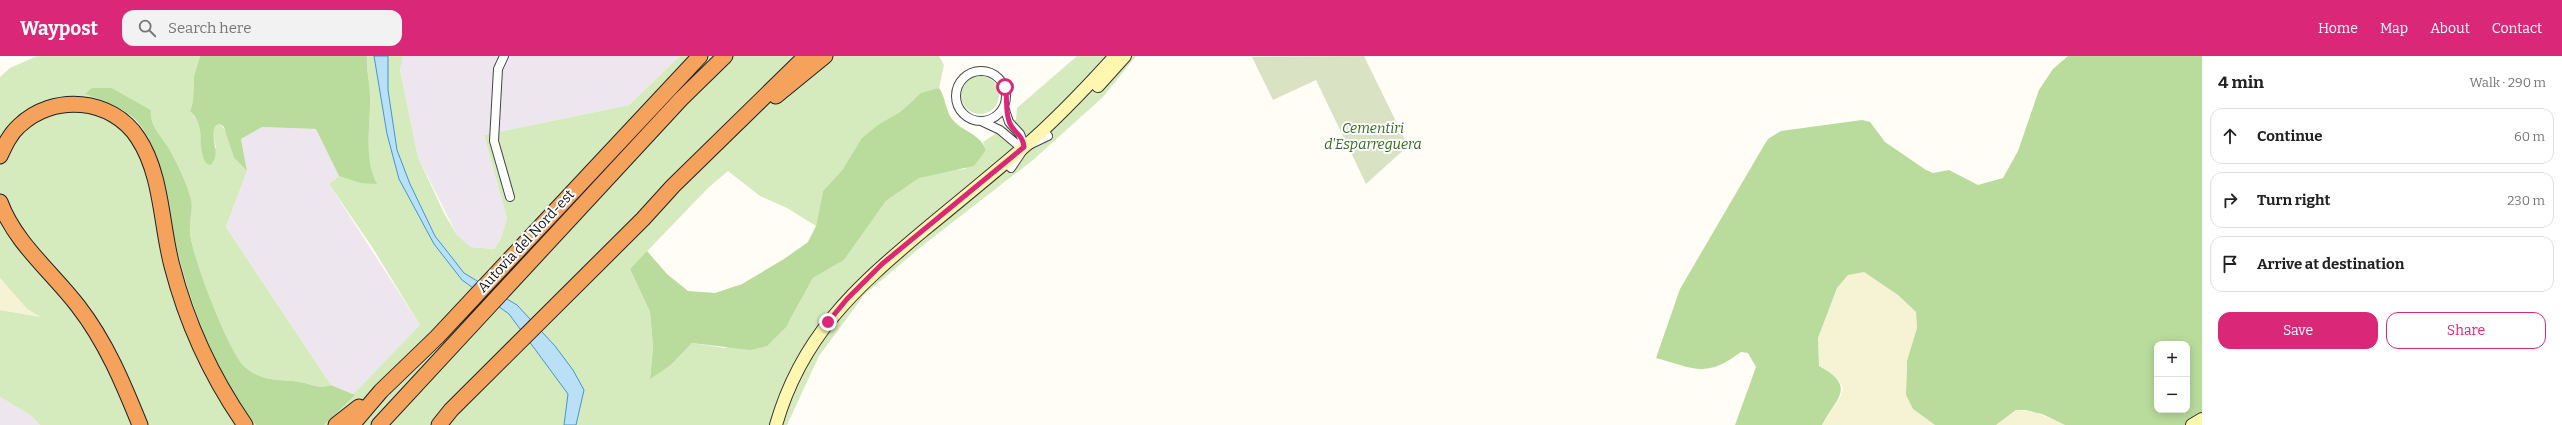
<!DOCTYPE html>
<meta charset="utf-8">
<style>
:root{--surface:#fff;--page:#f2f2f2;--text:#222;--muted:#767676;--line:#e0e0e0;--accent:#db2777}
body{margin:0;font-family:Bitter,serif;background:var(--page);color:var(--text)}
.controls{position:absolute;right:12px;bottom:12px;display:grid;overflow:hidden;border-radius:8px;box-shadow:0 2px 10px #0003}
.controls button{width:36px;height:36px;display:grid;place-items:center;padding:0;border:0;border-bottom:1px solid var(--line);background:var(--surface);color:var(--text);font:20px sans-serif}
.stop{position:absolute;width:12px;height:12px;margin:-9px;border:3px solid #db2777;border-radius:50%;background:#fff}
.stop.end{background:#db2777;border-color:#fff;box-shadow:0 1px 4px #0008}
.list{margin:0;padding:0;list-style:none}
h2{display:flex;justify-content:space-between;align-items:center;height:52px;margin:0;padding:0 16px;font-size:17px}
h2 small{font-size:13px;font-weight:400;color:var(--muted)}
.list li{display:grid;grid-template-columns:26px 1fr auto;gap:12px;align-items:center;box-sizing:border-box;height:56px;margin:0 8px 8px;padding:0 8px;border:1px solid var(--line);border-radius:12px}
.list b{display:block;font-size:15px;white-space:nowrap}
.list em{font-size:13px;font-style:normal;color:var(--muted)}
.actions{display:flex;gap:8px;padding:12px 16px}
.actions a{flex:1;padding:9px 0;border:1px solid var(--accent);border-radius:12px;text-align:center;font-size:14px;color:var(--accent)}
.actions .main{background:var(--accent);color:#fff}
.icon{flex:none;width:22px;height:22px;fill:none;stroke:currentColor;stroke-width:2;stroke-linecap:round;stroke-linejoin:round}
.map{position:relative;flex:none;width:2202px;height:369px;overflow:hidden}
header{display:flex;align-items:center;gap:24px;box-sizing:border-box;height:56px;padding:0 20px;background:var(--accent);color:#fff}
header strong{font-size:19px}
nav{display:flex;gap:22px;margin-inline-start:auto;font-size:14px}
.search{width:280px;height:36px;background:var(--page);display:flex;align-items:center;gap:10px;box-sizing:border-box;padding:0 14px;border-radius:12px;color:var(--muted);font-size:15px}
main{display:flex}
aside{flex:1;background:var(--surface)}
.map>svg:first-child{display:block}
.industrial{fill:#eee6ef}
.farmland{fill:#f6f3d4}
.green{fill:#d5ebbd}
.forest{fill:#b9dc9c;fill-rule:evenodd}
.cemetery{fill:#d9e3c4}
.water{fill:#b9e0f7;stroke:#3f96cf}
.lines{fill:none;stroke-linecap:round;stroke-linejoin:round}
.minor-casing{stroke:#444;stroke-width:10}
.secondary-casing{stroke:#333;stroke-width:14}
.motorway-casing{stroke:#222;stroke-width:17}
.minor{stroke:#fff;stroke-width:8}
.secondary{stroke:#fff6b0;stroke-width:12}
.motorway{stroke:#f5a25d;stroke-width:15}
.route{stroke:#db2777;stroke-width:5}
.labels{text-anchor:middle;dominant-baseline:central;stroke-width:4;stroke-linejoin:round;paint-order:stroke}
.park-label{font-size:14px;font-style:italic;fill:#2f6b1f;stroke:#fff}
.street-label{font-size:14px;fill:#111;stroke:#fff}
</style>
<header>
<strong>Waypost</strong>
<div class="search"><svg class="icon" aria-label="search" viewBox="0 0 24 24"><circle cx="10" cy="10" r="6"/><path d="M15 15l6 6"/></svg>Search here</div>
<nav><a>Home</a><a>Map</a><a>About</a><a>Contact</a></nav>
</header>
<main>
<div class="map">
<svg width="2202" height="369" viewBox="0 0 2202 369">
<rect width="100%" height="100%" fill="#fffdf5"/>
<path class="industrial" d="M403 0H680L629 49 484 79 507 163 500 184 494 193 471 191 457 179 418 101 400 14Z
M262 71 317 73 339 120 329 128 420 269 355 339 331 329 226 171 247 115 241 83Z
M0 341 30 359 40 369H0Z"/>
<path class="farmland" d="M1856 216H1864L1898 239 1916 256 1917 272 1906 313V339L1913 353 1935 369H1822L1841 340 1843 332 1839 325 1819 310 1818 282 1837 232 1848 219Z
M0 222 27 253 43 261 0 254Z
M2017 354 2035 356 2065 369H1996Z"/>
<path class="green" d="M37 0H200L194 20 193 45 190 54 200 69 202 100 216 92 213 77 215 69 220 68 226 75 234 102 247 115 226 171 331 329C317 334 308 326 293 325 275 324 260 324 245 311 229 297 192 200 190 177 189 167 193 154 190 144 187 128 179 111 171 96 164 82 149 71 151 54L112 32 86 38 111 47 139 68 157 98 175 185 242 354 256 369H40L30 359 0 341V254L41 261 27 253 0 222V21L10 12Z
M367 0H374L387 78 399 123 434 188 462 224 509 258 568 338 564 369H324L420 269 372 191 329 128 339 120 360 127H376C363 102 371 68 370 40 370 26 366 14 367 0Z
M388 0H403L400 14 418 101 444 157 457 179 471 191 494 193 500 184 507 163 484 79 629 49 680 0H939L944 9 939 32 914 43 900 56 871 75 843 113 823 135 816 170 787 152 760 140 728 115 708 132 630 213 650 256 653 291 650 322 671 309 692 287 725 292 790 264 813 222 844 204 886 145 919 122 938 116 965 113 986 94 983 86 1016 64 1017 52 1077 0H1136L1103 41 1033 104 922 190 864 239 819 300 787 369H576L584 334 517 249 464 217 435 180 410 128 397 94 388 34Z
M961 39a19 19 0 1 1 38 0a19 19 0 1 1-38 0Z"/>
<path class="forest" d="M200 0H367C366 14 370 26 370 40 371 68 363 102 377 128L360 127 339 120 316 73 262 71 241 83 247 115 234 102 224 71 220 68 216 69C208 82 223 98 210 109L206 107C195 90 208 72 190 55L193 45 194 20Z
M2068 0H2202V369H2065L2042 358 2025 354H2016L1996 369H1935L1913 353 1906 339 1907 305 1917 272 1916 256 1898 239 1864 216 1848 219 1837 232 1818 282 1819 310C1857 331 1837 341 1822 369H1735L1756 311 1748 297 1741 296C1705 323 1694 312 1656 302L1680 233 1763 91 1768 83 1781 75 1862 64 1870 66 1885 86 1926 114 1933 117 1949 114 1978 129 2003 122 2018 95 2039 34 2053 13ZM2157 288H2187V354H2157Z
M92 32H112L151 54C149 71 164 82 171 96 179 111 187 128 191 144 193 154 189 167 190 177 192 200 229 297 245 311 260 324 275 324 293 325 308 326 317 334 331 329L355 339 324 369H256C217 327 188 240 175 184 165 145 165 102 140 69 128 53 104 45 85 38Z
M939 32C946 42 945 54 952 63 962 76 980 77 986 94L974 110 919 122 886 145 844 204 813 222 786 271 767 290 750 294 692 287 671 309 650 323 653 291 650 256 630 213 647 195 667 218 688 235 715 237 742 228 784 203 808 186 816 170 823 135 843 113 862 82 878 69 900 56 921 37Z"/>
<path class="cemetery" d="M1364 0 1408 90 1366 128 1316 24 1273 44 1252 1Z"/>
<path class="water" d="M374 0H388V34L397 94 410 128 435 180 464 217 517 249 555 290 573 314 584 334 576 369H564L568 338 509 258 462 224 434 188 399 123 387 78Z"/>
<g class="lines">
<defs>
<path id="minor" d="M504 0 498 13 494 85 510 141
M956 40a25 25 0 1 1 50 0a25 25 0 1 1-50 0Z
M1004 51 1009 66 1020 78 1025 91 1011 112
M983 66 1000 74 1019 90 1025 91 1048 80"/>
<path id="secondary" d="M1098 30 1125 0
M776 369C801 281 855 232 923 175 956 148 990 120 1023 92 1056 64 1086 32 1115 0
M2192 369 2202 363"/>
<path id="motorway" d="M776 40 825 0
M0 100C5 89 10 78 19 70 53 37 112 42 138 82 162 118 161 169 172 210 187 268 211 320 245 369
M0 146C15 187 52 216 78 250 106 286 123 327 140 369
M336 369 359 351
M352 369 381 335 437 281 700 0
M379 369 681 43 725 0
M439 369 451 354 643 163 673 130 806 0"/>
</defs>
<use href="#minor" class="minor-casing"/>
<use href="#secondary" class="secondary-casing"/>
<use href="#motorway" class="motorway-casing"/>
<use href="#minor" class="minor"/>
<use href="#secondary" class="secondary"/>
<use href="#motorway" class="motorway"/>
</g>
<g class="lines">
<path class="route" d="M828 266 847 243 882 208 1024 91C1023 78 1012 76 1009 65 1005 53 1008 43 1005 31"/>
</g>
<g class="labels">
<g class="park-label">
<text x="1373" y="72">Cementiri<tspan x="1373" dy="16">d'Esparreguera</tspan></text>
</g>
<g class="street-label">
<text transform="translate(526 185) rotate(-47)">Autovia del Nord-est</text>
</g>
</g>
</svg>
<div class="controls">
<button>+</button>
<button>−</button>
</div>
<div class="stop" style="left:1005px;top:31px"></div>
<div class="stop end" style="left:828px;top:266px"></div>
</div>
<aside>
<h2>4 min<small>Walk · 290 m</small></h2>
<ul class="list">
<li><svg class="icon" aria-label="ahead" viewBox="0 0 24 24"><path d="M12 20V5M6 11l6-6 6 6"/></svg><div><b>Continue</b></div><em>60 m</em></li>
<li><svg class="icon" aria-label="right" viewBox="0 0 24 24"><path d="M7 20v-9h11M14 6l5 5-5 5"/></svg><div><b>Turn right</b></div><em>230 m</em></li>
<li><svg class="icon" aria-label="arrive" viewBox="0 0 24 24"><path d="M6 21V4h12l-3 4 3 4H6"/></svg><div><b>Arrive at destination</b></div></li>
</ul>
<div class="actions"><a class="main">Save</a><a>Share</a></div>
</aside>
</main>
